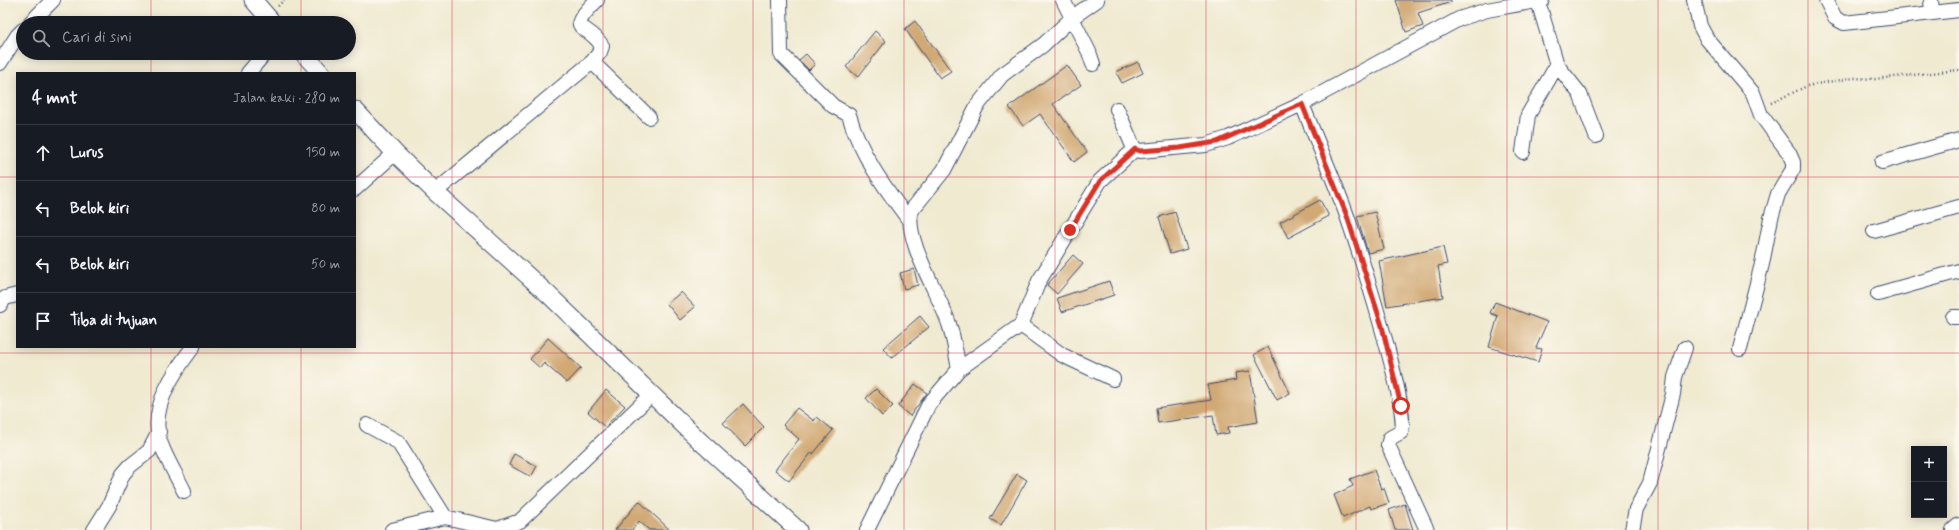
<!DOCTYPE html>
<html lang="id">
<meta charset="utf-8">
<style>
:root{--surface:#171b24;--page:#242831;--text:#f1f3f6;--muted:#9ea1a6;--line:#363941}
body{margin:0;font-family:Mynerve,sans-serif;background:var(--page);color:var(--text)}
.controls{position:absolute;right:12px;bottom:12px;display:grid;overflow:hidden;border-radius:0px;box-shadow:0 2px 10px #0003}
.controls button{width:36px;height:36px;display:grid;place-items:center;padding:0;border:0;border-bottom:1px solid var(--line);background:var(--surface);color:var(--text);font:20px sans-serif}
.stop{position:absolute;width:12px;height:12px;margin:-9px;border:3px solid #d93025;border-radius:50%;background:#fff}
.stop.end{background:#d93025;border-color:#fff;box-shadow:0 1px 4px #0008}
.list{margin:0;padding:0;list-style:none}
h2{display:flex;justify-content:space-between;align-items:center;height:52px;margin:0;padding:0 16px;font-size:17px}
h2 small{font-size:13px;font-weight:400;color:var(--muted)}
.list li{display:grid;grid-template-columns:26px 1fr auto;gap:12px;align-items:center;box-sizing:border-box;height:56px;padding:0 16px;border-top:1px solid var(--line)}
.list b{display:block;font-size:15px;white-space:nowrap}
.list em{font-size:13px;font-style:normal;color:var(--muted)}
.icon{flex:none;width:22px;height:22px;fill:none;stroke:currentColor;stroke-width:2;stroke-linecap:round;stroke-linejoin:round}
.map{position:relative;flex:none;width:1959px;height:530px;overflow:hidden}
.search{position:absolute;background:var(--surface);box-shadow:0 2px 10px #0003;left:16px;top:16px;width:340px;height:44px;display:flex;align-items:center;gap:10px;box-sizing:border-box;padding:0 14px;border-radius:22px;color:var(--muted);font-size:15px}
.panel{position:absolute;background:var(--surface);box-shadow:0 2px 10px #0003;left:16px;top:72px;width:340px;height:276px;border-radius:0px}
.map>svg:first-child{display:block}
.building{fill:#d1a975}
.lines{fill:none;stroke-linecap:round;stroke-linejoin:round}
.minor-casing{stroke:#3b4b6f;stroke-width:16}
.tertiary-casing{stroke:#3b4b6f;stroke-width:19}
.path{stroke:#3b4b6f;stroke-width:2.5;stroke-dasharray:1 3;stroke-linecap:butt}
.minor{stroke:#fff;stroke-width:14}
.tertiary{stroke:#fff;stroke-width:17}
.route{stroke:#d93025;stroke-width:5}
.grid{fill:none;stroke:#d1495b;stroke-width:1;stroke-opacity:0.55}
</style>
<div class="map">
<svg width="1959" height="530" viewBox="0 0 1959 530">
<rect width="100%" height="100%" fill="#fbf7ec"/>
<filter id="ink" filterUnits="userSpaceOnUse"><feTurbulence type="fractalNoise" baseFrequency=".025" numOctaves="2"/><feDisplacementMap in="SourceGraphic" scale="8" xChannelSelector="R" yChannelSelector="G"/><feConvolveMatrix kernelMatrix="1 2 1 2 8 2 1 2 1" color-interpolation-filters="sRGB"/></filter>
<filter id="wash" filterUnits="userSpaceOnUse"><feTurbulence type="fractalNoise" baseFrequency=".012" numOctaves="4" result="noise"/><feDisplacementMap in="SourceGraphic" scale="16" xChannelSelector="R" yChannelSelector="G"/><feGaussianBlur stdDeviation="0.9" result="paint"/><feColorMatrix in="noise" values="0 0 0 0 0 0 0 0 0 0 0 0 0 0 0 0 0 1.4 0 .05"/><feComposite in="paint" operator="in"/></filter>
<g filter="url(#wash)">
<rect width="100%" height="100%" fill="#f0ead1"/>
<g id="blocks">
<path class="building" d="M1396 0H1451V2L1418 13 1423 26 1406 32Z
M915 21 951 71 940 78 905 29Z
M875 31 886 41 858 77 846 67Z
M806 54 815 64 809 70 799 60Z
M1138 62 1143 73 1122 83 1116 72Z
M1067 65 1081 85 1053 104 1087 152 1074 162 1040 114 1023 126 1009 107Z
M1320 200 1329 216 1288 238 1280 222Z
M1175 212 1187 249 1170 254 1159 217Z
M1375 212 1384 249 1368 253 1357 216Z
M1443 247 1447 264 1438 266 1443 297 1387 306 1379 261Z
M1073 255 1083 264 1057 294 1047 285Z
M914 269 918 285 904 289 900 273Z
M1109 281 1114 295 1062 312 1057 298Z
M681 292 695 307 680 320 667 304Z
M1495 302 1547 322 1536 348 1542 349 1538 362 1489 347 1498 316 1490 313Z
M920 316 929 327 892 358 883 348Z
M548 338 581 368 567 383 544 363 540 368 530 359Z
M1268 347 1290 393 1277 400 1254 355Z
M1250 371 1258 422 1228 427 1229 433 1216 435 1213 415 1158 423 1156 408 1211 400 1208 385 1236 380 1235 373Z
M915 384 927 393 910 416 898 406Z
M876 389 893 406 882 416 866 398Z
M606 390 625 406 605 427 588 412Z
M743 404 764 427 745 446 723 423Z
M797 408 814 421 817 417 833 430 813 454 812 452 789 481 775 470 799 439 783 425Z
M514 454 537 466 531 477 509 465Z
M1374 470 1381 489 1384 488 1389 503 1371 509 1370 506 1343 518 1334 495 1353 486 1350 479Z
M1017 474 1027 480 1001 525 990 519Z
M639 501 670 530H649L639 521 632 530H615Z
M1405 504 1413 530H1395L1389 510Z"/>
</g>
</g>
<g filter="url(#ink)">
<use href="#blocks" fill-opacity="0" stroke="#3b4b6f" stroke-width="1"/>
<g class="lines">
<defs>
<path id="minor" d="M780 0 781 54 833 106 849 115C860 154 885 188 909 220
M1063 0 1089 52 1093 64
M1694 0 1700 26 1707 39 1753 93 1761 115 1789 153 1793 162V169L1778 194 1771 218 1762 264 1740 349
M1826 0 1835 18 1844 23 1959 10
M1931 0 1932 13
M30 23 53 0
M592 62 649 117
M0 63 17 36 23 30
M1557 65 1580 94 1596 136
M248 73 265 53
M1302 104C1317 142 1334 179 1347 216 1357 245 1412 414 1401 432L1390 438 1388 445 1427 530
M1117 109 1132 144 1135 149 1140 151 1206 145 1228 138 1302 104 1459 19 1487 10 1542 0
M1523 152 1528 115 1557 65 1538 1
M1882 162 1959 140
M355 189 395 153
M435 192 592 62 600 52 602 46C587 21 563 34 597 0
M1874 231 1959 207
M1878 294 1959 271
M0 305 5 298 17 295
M1953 317H1959
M1021 325 1062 355 1113 379
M959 369C956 355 954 338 949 324 939 293 905 243 911 211L944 170 977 106 1002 75 1043 45 1073 17 1097 0
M367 425 398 442 445 517
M184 491C177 476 163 454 159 438 151 405 174 372 193 347
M94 530 109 506 123 474 130 466 149 451 159 432
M392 530 445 517 497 529 520 521 652 394
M867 530 929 404 959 369 1021 325 1039 281 1100 181 1135 149
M1632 530 1636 509 1650 483 1673 394 1675 377 1685 348
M1953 530 1959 525"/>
<path id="tertiary" d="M253 0 273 23
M303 53 321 73
M355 110 395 153 435 192 549 295 701 442 798 530"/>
</defs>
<use href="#minor" class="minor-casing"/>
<use href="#tertiary" class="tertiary-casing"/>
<path class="path" d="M278 6 284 0
M1771 103 1807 86 1827 82 1854 78 1875 79 1959 70"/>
<use href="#minor" class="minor"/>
<use href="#tertiary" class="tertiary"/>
</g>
</g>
<g class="lines" filter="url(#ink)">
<path class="route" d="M1070 230 1100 181 1135 149 1140 151 1180 148 1217 142 1302 104 1347 216 1382 326 1401 406"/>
</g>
<path class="grid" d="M151 0V23M301 0V23M452 0V530M603 0V530M753 0V530M904 0V530M1055 0V530M1206 0V530M1356 0V530M1507 0V530M1658 0V530M1808 0V530M151 53V73M301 53V73M0 177H17M355 177H1959M151 347V530M301 347V530M0 353H1959"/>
</svg>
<div class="controls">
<button>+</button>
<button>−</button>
</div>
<div class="stop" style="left:1401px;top:406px"></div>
<div class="stop end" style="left:1070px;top:230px"></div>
<div class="search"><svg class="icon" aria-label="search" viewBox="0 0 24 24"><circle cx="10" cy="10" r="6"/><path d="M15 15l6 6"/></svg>Cari di sini</div>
<section class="panel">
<h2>4 mnt<small>Jalan kaki · 280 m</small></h2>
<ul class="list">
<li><svg class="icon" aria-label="ahead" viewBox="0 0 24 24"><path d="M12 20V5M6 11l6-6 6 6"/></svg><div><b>Lurus</b></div><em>150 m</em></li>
<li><svg class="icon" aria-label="left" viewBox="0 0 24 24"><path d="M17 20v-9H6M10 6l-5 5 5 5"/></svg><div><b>Belok kiri</b></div><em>80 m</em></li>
<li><svg class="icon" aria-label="left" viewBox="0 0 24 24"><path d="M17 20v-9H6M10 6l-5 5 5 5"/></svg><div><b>Belok kiri</b></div><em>50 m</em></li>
<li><svg class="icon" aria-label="arrive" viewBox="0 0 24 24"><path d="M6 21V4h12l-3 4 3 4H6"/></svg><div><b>Tiba di tujuan</b></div></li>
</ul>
</section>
</div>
